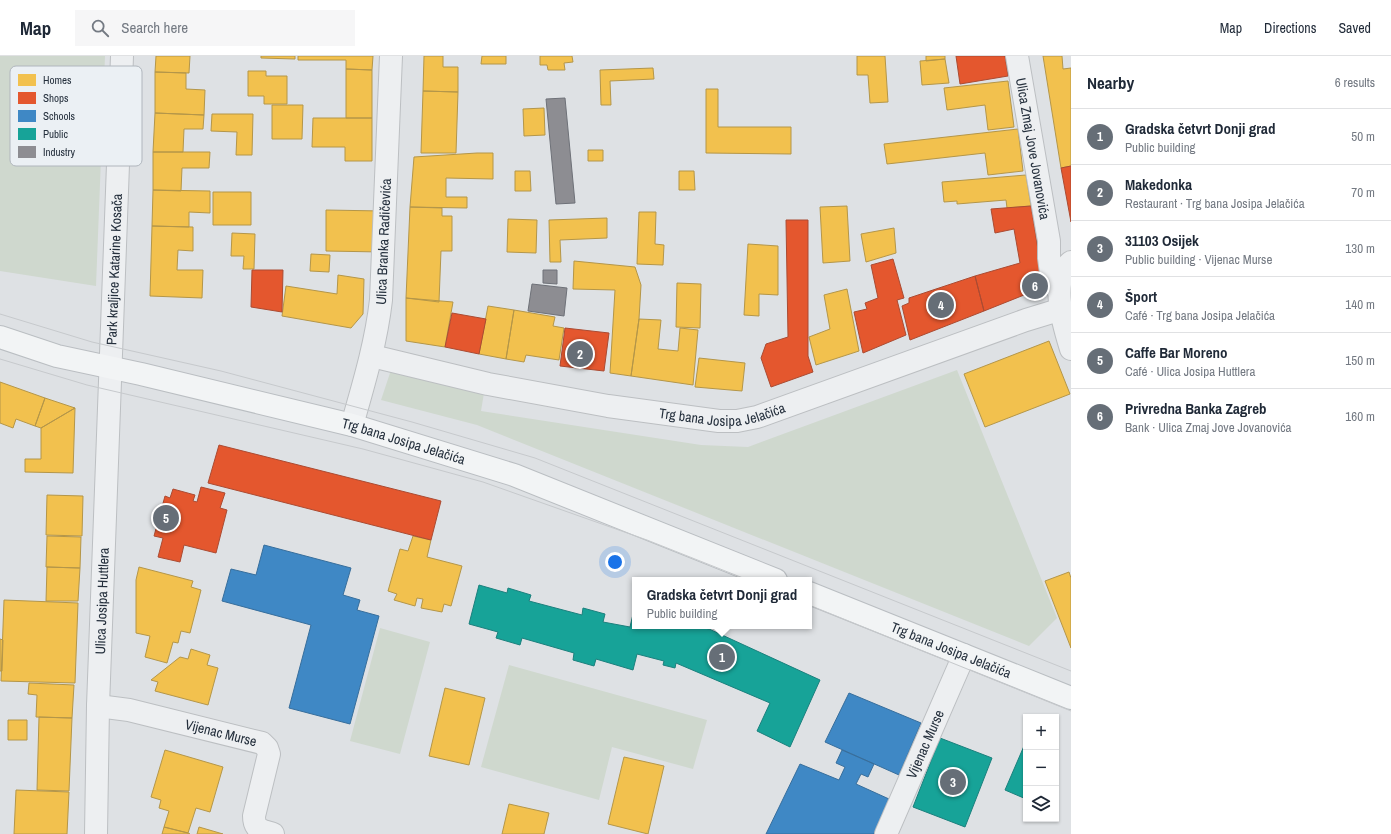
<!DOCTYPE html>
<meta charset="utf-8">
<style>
:root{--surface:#fff;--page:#f6f6f7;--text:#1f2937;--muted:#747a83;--line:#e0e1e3;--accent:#666e77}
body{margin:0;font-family:"Archivo Narrow",sans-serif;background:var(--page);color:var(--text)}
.controls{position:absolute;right:12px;bottom:12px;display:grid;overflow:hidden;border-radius:0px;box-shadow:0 1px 3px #0004}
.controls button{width:36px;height:36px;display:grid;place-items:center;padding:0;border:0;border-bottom:1px solid var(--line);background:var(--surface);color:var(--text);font:20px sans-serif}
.you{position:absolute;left:615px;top:506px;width:14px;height:14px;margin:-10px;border:3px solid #fff;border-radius:50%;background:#1a73e8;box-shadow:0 0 0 6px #1a73e833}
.badge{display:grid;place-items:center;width:26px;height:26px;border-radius:50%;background:var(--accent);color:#fff;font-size:13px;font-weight:700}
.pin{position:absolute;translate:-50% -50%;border:2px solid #fff;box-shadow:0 1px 4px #0006}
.popup{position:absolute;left:632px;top:521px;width:180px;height:52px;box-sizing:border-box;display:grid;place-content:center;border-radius:0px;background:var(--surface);filter:drop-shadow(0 1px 3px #0005);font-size:13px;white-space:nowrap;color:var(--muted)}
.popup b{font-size:15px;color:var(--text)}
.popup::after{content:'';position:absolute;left:50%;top:100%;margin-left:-8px;border:8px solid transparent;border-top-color:var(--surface)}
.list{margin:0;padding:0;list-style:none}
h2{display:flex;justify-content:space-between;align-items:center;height:52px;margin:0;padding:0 16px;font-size:17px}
h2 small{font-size:13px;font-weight:400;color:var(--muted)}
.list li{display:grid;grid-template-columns:26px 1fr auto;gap:12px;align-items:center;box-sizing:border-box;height:56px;padding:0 16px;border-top:1px solid var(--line)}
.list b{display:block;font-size:15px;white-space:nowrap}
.list p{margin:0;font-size:13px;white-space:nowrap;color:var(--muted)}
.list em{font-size:13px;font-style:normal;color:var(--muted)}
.icon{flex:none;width:22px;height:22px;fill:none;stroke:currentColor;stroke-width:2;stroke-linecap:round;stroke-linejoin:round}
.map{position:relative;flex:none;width:1071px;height:778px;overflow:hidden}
header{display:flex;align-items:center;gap:24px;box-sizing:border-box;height:56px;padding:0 20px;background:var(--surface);border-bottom:1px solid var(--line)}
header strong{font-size:19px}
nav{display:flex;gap:22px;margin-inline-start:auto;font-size:14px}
.search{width:280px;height:36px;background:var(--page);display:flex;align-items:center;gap:10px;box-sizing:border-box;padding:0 14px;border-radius:0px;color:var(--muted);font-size:15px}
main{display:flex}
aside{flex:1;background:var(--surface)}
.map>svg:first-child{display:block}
.green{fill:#cfd8ce}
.homes{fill:#f2c14e;stroke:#b49649}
.shops{fill:#e4572e;stroke:#ab4b32}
.schools{fill:#3f88c5;stroke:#376e9c}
.public{fill:#17a398;stroke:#1b807d}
.industry{fill:#8d8d92;stroke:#6e7178}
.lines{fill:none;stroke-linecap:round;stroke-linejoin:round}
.minor-casing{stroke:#bcbfc2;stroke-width:24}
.major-casing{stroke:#babec2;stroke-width:24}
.minor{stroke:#edeff1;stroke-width:22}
.major{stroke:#f2f4f5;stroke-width:22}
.tram{stroke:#c6c9cc;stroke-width:1}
.labels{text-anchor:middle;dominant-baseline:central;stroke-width:4;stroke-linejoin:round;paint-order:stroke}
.street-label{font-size:14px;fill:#25303d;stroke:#ebf0f4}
.key{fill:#ebf0f4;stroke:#b0b6bd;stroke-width:1}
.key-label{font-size:11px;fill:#25303d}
</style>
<header>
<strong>Map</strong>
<div class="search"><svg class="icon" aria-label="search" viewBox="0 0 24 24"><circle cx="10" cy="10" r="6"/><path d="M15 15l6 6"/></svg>Search here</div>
<nav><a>Map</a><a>Directions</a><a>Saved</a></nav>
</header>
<main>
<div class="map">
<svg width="1071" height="778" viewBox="0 0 1071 778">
<rect width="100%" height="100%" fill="#dee1e4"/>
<path class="green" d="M0 0H105L96 230 0 215Z
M391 314 484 337 481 355 701 389 748 391 957 314 1057 562 1029 590 477 369 381 344Z
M380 572 430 586 400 698 350 685Z
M509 609 707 664 693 713 612 691 599 744 481 711Z"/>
<path class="homes" d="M156 0H190L189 17 155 16Z
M261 0H295V3L261 2Z
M298 0H373L372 14 346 13V4H298Z
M424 0H443V11H458V36L423 35Z
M482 0H506V8H481Z
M540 0H572L573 6 564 7 565 14H548L547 9H540Z
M857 0H885L888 46 870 47 868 19H857Z
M926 0H945V3L926 5Z
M1043 0H1062L1063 13 1071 12V110L1061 112Z
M945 3 949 27 922 29 920 5Z
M653 12 654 23 610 25 611 49H601L600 14Z
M346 13 372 14V62H346Z
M248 15H266V20H287V48H264V40H248Z
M155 16 186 17V33L205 34 204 59 155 57Z
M1008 25 1014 71 988 74 985 49 947 54 944 32Z
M706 33H718V71H791V98L706 97Z
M423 35 458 36 456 97H421Z
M272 49H303L302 83H272Z
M544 52 545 79 524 80 523 53Z
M155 57 204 59 203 73H184L183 96H153Z
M212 58H253L252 99H236L237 76 211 75Z
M313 62H372V105H345V91H312Z
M1018 73 1023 115 988 119 985 97 887 108 884 88Z
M588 94H603V105H588Z
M153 96H210L209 112H182L181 135 153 134Z
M477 97H493V123L446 122V141H467V152L410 151 414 101Z
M515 115H530L531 135H515Z
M679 115H694L695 134H679Z
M1026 119 1031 150 1007 152 1006 144 957 148V145L944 146 942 126Z
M153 134 210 135V157L189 156V171L152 170Z
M213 136H251V169H213Z
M847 150 850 205 823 207 820 151Z
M410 151 442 152V160H452V195H441L439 246 406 242Z
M326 154 382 155 381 196 326 195Z
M639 156H656L655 188 664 189 663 209 637 208Z
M607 162V182L560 184 561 206H550L549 164Z
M508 163 537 164 536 197 507 196Z
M152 170 193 171V195L178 194 177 214H203L202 242 150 240Z
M894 172 896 197 866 206 861 178Z
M232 177 255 178 254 213H243L244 200H231Z
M748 188 778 190V239L759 238V260L744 259Z
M311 198 330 199 329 216 310 215Z
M574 205 635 211 641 229 639 263 631 320 610 317 615 234 573 233Z
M338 219 364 223 363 258 351 272 282 260 286 230 337 238Z
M677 227 701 228 700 272 676 271Z
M847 233 859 295 816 309 809 281 830 273 824 239Z
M406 242 453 246 445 291 406 285Z
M488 250 514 254 506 303 479 298Z
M514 254 555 261 553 270 564 272 559 304 526 299 524 306 506 303Z
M639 263 661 264 658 293 678 295 680 272 698 274 693 329 631 320Z
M1049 285 1070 338 985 371 964 318Z
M699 302 745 307 742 335 695 331Z
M0 326 45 342 35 370 16 363 13 372 0 367Z
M45 342 75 352 41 372 35 370Z
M75 352 73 417 25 416V403H41V372Z
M47 439 83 440 82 480 46 479Z
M47 480 81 481 80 512 46 511Z
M413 480 431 484 427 501 462 510 451 550 444 548 442 556 421 552 423 543 417 542 415 550 394 544 397 538 388 535 400 493 408 495Z
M47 511 80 512 78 545H46Z
M139 511 193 525 191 531 201 534 190 577 181 575 178 587 173 586 167 607 145 601 150 580 136 577V524Z
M1069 516 1071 522V592L1045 525Z
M4 544 78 547 75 627 1 625Z
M0 583 3 584 2 615H0Z
M191 593 210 599 207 609 218 612 208 649 155 635 158 626 151 624 180 601 188 603Z
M29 627 74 629 72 662 36 661 37 639 28 638Z
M445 632 485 642 469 709 429 700Z
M39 661 72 662 69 735 37 734Z
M8 664H27V684H8Z
M165 694 223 711 210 756 196 752 188 777 164 771 169 755 159 752 161 744 151 741Z
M624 701 664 710 648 778 608 768Z
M16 734 69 736 67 778H14Z
M509 748 549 757 544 778H502Z
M164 771 188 777 190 778H162Z
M199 771 223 778H197Z"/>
<path class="shops" d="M956 0H1005L1008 20 960 28Z
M1071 110V166L1061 112Z
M1031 150 1044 231 984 255 975 220 1020 207 1014 173 995 177 991 153Z
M786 164H808V300L813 316 771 331 761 302 766 288 788 281Z
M893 203 904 242 897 244 906 279 863 297 854 256 867 253 865 247 878 242 871 209Z
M252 214H283L282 256 251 251Z
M975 220 984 255 910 284 902 250 909 247V242Z
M452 257 486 263 479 298 445 291Z
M565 272 609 277 604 315 560 310Z
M219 389 441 445 431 484 208 427Z
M201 431 225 437 220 452 227 454 216 497 184 489 180 506 158 501 163 482 154 480 165 440 170 442 173 433 195 439 193 445 197 446Z"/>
<path class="schools" d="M264 489 351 512 343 539 360 544 357 554 379 560 350 668 289 652 311 569 222 545 231 513 256 519Z
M849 637 921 667 899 719 825 686Z
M842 694 874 708 868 721 861 718 856 728 889 743 874 778H766L800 708 839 724 845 711 836 707Z"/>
<path class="public" d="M479 529 507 537 508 532 531 539 529 545 582 559 583 552 605 558 603 566 630 571 634 554 635 555V570H695L709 573 820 624 790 691 757 675 770 647 676 607 675 612 663 609 664 605 637 598 633 614 596 603 594 610 573 604 574 597 522 582 520 589 496 582 498 576 469 568Z
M940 682 992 702 965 771 913 751Z
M1024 690 1026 691V743L1005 734Z"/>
<path class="industry" d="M565 42 575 147 556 148 546 43Z
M543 214H557V228L543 227Z
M532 228 567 232 564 260 528 255Z"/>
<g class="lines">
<defs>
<g id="minor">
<path id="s1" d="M1017 0 1049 185V202L1052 224 1059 235"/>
<path d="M1071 206C1049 224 1064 270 1071 293"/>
<path id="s2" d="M372 300 488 328 608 350 719 365H737L757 361 1026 264 1062 253"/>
<path id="s3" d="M352 369C364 327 376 287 381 244L391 0"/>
<path id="s4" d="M98 650 129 654 262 687 267 692 269 698 254 760C254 774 261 774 273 778"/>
<path id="s5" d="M96 778 98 650 122 0"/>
<path id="s6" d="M886 778 964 599"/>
</g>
<g id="major">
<path id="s7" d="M0 281 57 300 141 318 352 369 514 419 776 524"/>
<path id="s8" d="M809 537 1071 642"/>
</g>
</defs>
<use href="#minor" class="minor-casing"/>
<use href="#major" class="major-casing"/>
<use href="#minor" class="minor"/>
<use href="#major" class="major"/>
<path class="tram" d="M0 258 92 286 221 315 412 366 535 402 1071 615
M0 303 87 329 363 393 483 426 647 484 748 524
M809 549 1071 655"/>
</g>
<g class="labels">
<g class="street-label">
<text stroke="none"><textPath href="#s1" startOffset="94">Ulica Zmaj Jove Jovanovića</textPath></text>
<text stroke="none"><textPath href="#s3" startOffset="187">Ulica Branka Radičevića</textPath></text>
<text stroke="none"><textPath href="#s5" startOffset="565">Park kraljice Katarine Kosača</textPath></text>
<text stroke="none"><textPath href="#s2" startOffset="357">Trg bana Josipa Jelačića</textPath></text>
<text stroke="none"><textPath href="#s7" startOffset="417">Trg bana Josipa Jelačića</textPath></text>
<text stroke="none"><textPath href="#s5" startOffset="233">Ulica Josipa Huttlera</textPath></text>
<text stroke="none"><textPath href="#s8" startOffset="153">Trg bana Josipa Jelačića</textPath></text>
<text stroke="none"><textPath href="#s4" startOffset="126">Vijenac Murse</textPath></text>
<text stroke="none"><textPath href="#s6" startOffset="98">Vijenac Murse</textPath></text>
</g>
</g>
<rect x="10" y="10" width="132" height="100" rx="6" class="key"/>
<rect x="18" y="18" width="18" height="12" fill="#f2c14e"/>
<rect x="18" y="36" width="18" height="12" fill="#e4572e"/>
<rect x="18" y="54" width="18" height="12" fill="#3f88c5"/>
<rect x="18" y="72" width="18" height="12" fill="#17a398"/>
<rect x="18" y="90" width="18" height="12" fill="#8d8d92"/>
<g class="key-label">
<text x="43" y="28">Homes</text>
<text x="43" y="46">Shops</text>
<text x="43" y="64">Schools</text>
<text x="43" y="82">Public</text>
<text x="43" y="100">Industry</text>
</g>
</svg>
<div class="controls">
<button>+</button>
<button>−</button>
<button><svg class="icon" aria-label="layers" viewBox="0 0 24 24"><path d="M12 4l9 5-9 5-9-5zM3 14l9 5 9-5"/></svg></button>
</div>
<div class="you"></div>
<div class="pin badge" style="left:722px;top:601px">1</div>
<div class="popup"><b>Gradska četvrt Donji grad</b>Public building</div>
<div class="pin badge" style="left:580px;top:298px">2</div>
<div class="pin badge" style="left:953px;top:726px">3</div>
<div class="pin badge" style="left:941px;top:249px">4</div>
<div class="pin badge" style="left:166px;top:462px">5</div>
<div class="pin badge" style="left:1035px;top:230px">6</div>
</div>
<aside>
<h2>Nearby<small>6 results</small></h2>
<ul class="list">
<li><span class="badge">1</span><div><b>Gradska četvrt Donji grad</b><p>Public building</p></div><em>50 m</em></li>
<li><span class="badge">2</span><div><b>Makedonka</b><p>Restaurant · Trg bana Josipa Jelačića</p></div><em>70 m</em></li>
<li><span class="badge">3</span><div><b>31103 Osijek</b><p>Public building · Vijenac Murse</p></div><em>130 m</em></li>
<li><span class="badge">4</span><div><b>Šport</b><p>Café · Trg bana Josipa Jelačića</p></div><em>140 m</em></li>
<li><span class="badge">5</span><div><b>Caffe Bar Moreno</b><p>Café · Ulica Josipa Huttlera</p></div><em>150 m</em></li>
<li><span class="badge">6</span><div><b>Privredna Banka Zagreb</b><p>Bank · Ulica Zmaj Jove Jovanovića</p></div><em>160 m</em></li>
</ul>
</aside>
</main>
